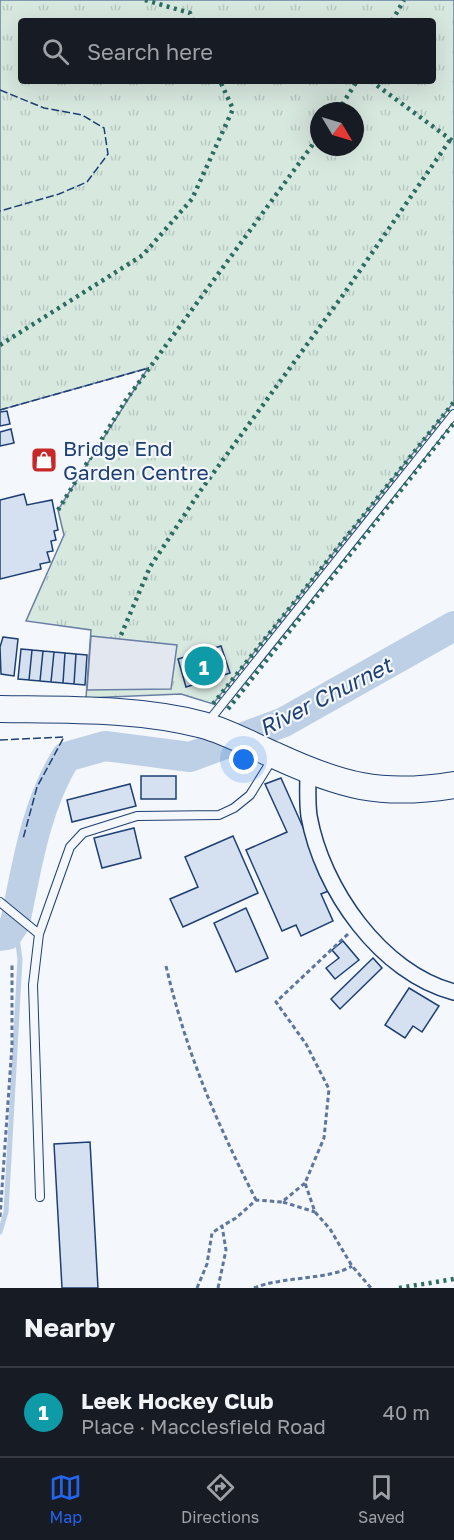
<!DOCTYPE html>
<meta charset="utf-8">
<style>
:root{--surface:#171b24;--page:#242831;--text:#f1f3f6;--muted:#9ea1a6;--line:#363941;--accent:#2563eb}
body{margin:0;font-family:"Golos Text",sans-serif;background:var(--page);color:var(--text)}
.compass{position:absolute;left:310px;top:102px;width:54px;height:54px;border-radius:50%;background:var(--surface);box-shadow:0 6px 24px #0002;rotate:128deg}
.you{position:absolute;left:244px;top:760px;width:21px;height:21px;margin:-15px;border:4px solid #fff;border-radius:50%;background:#1a73e8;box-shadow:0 0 0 9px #1a73e833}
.badge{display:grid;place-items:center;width:39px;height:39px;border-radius:50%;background:var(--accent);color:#fff;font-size:20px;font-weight:700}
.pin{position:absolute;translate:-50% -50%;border:3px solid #fff;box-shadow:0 2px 6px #0006}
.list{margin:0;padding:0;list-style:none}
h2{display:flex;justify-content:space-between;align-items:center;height:78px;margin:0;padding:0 24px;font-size:26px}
h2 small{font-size:20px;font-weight:400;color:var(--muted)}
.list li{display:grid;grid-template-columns:39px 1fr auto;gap:18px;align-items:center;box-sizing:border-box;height:90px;padding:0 24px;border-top:2px solid var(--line)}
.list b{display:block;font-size:22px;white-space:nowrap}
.list p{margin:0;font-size:20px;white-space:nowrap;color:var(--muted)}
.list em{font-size:20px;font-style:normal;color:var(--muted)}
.icon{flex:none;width:33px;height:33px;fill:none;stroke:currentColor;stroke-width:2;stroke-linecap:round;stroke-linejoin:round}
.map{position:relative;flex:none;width:454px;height:1288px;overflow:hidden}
.search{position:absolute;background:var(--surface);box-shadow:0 6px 24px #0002;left:18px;right:18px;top:18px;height:66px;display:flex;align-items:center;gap:15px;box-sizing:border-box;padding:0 21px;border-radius:6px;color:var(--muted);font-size:22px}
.sheet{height:168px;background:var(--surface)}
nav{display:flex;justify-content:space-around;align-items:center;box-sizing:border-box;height:84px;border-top:2px solid var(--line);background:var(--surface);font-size:16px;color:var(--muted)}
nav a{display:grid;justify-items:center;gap:3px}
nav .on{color:var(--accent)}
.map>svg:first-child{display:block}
.grass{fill:url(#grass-tufts);stroke:#687fa3;stroke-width:1.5;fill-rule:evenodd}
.parking{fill:#e3e8f0;stroke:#687fa3;stroke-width:1.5}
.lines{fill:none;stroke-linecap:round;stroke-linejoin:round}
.stream{stroke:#bed0e5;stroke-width:5}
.river{stroke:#bed0e5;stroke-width:30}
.building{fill:#d5e0f0;stroke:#1d3f73;stroke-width:1.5}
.service-casing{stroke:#1d3f73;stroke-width:10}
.minor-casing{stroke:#1d3f73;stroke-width:18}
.trunk-casing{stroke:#1d3f73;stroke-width:28}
.path{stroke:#5e769c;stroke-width:3;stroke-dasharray:4.5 3;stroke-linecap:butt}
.service{stroke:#f4f7fb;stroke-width:8}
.minor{stroke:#f4f7fb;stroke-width:15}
.trunk{stroke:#f4f7fb;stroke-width:26}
.hedge{stroke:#2c6c60;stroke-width:4.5;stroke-dasharray:3 4.5;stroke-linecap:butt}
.fence{stroke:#1d3f73;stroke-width:1.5;stroke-dasharray:8 3;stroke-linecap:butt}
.labels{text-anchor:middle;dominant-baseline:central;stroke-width:4.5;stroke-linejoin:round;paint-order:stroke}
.poi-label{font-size:21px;fill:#1d3f73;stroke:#f4f7fb;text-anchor:start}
.water-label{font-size:22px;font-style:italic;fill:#1d3f73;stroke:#f4f7fb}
</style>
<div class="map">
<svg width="454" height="1288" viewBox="0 0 454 1288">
<defs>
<pattern id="grass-tufts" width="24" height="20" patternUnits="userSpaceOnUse" patternTransform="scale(1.5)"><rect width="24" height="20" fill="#d7e8df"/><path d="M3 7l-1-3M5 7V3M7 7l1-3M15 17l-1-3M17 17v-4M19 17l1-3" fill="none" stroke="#b8c8c3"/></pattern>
</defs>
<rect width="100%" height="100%" fill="#f4f7fb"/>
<path class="grass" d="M0 0H454V402L213 704 181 694 86 698 91 630 26 621 64 535 58 510 148 368 0 410ZM21 21H433V81H21ZM319 111H355V147H319Z"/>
<path class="parking" d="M91 636 177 645 171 689 87 690Z"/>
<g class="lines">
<path class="stream" d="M0 1232 6 1212 20 959 15 923"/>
<path class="river" d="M0 936 7 935 15 923C27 866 35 808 66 757L105 746 190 757 284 722 454 626"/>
</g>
<path class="building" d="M7 411 10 424 0 426V412Z
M11 429 14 443 0 446V432Z
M24 494 27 505 52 500 58 530 54 531 56 540 51 541 53 551 47 552 50 562 40 564 41 569 0 579V500Z
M3 637 18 639 14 676 1 674 0 647Z
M221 646 230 673 186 687 178 659Z
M21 649 32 650 29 680 18 679Z
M32 650 43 651 40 681 29 680Z
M43 651 54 652 51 682 40 681Z
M54 652 65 653 63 683 51 682Z
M65 653 76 654 74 684 63 683Z
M76 654 87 655 85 685 74 684Z
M141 776H176V799H141Z
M281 778 331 890 321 894 333 921 301 936 296 925 282 931 246 850 287 832 265 784Z
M130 784 136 806 72 822 67 800Z
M134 828 141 858 102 868 94 838Z
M233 836 258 893 183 927 170 899 198 887 185 857Z
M246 908 268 958 236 972 214 923Z
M343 941 359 960 335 979 326 968 339 958 332 950Z
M373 958 382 968 340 1009 331 999Z
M409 988 439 1006 422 1032 413 1026 405 1038 385 1025Z
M90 1142 98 1288H62L54 1144Z"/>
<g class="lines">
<defs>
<path id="service" d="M208 722 454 414
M0 902 39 934
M40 1197 33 985 39 934 70 847 83 833 137 816 219 815 234 808 250 795 273 758"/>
<path id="minor" d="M308 771C308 786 307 802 309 816 322 889 381 973 454 992"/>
<path id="trunk" d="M0 709C68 710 137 708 203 725 228 732 251 745 274 755 341 786 381 797 454 785"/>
</defs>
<use href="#service" class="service-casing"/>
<use href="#minor" class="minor-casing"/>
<use href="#trunk" class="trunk-casing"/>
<path class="path" d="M348 934 276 1002 306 1044 329 1089 324 1138 305 1183 315 1212 330 1229 352 1266 371 1288
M166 966C187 1055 215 1119 256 1200
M283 1202 315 1212
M0 1217 12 1045V964
M197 1288 207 1264 212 1233 222 1226
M218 1288 226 1250 222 1226 236 1218 256 1200 282 1202 305 1183
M254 1288C283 1276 330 1280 352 1266"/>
<use href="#service" class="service"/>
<use href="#minor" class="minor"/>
<use href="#trunk" class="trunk"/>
<path class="hedge" d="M145 0 190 13 193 21
M392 21 404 0
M371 81 454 142
M338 111 357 81
M0 345 143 255 192 199 233 109 220 81
M58 510 126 400 319 136
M121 635 150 567 201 490 343 295 450 140
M213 704 454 402
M228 709 454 423
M399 1288 454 1279"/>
<path class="fence" d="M0 90 44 108 82 115 104 128 108 154 87 182 59 194 0 211
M0 410 149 368
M0 740 64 737 37 787 23 839"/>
</g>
<defs>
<symbol id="shop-square" viewBox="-11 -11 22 22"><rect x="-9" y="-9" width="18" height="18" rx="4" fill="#c62828" stroke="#f4f7fb"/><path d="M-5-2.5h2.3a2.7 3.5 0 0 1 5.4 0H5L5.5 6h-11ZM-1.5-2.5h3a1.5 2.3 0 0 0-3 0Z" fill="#fff"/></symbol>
</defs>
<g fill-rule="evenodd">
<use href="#shop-square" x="29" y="445" width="30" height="30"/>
</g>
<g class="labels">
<g class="poi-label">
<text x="63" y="448">Bridge End<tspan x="63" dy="24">Garden Centre</tspan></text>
</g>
<g class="water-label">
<text transform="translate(325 696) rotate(-27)">River Churnet</text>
</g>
</g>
</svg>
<svg class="compass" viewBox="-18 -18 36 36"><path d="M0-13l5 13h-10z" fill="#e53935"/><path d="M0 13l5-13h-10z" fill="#9ea1a6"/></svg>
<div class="you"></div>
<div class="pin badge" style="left:204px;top:666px;background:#0f9aa8">1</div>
<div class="search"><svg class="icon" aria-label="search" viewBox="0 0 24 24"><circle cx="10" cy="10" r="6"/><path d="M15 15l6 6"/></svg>Search here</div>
</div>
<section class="sheet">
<h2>Nearby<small></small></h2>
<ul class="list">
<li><span class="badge" style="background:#0f9aa8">1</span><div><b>Leek Hockey Club</b><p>Place · Macclesfield Road</p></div><em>40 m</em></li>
</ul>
</section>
<nav>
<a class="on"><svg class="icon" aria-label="map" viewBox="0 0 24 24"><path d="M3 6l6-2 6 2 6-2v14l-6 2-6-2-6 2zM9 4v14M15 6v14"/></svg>Map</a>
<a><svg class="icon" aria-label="directions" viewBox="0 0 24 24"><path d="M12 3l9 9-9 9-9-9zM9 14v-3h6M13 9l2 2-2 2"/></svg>Directions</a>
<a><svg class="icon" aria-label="saved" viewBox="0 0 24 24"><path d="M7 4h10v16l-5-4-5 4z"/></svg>Saved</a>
</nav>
